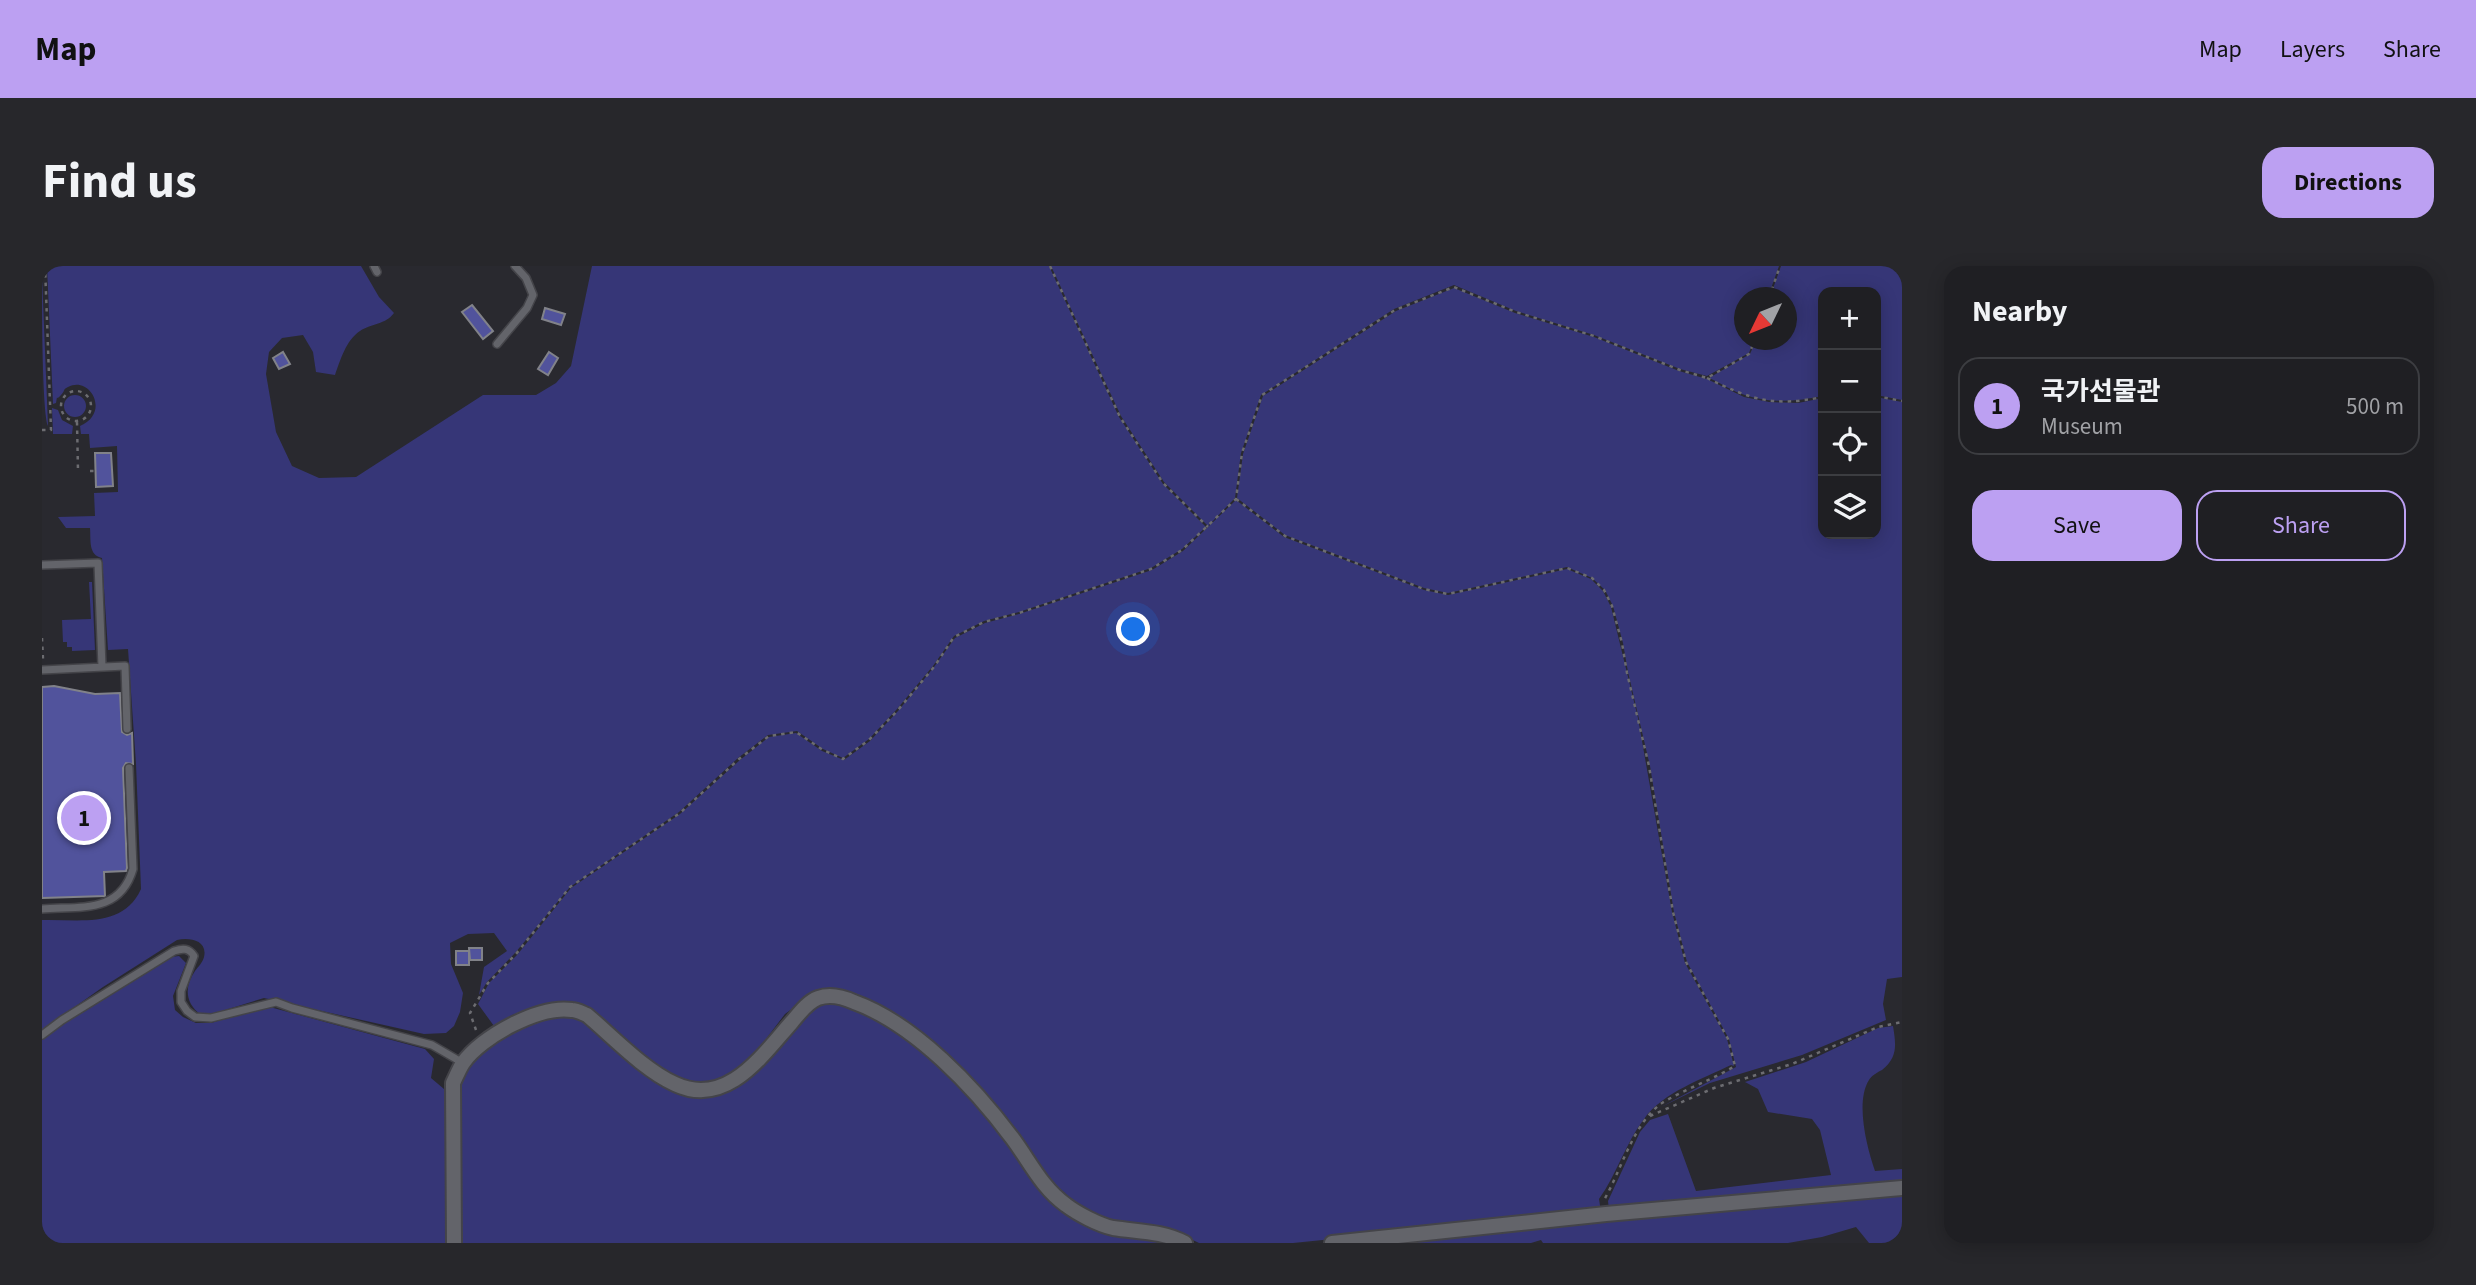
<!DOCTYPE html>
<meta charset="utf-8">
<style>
:root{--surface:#1f1f23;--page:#27272b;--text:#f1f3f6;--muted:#a1a2a6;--line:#3c3d41;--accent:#bca0f2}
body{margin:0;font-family:"Source Sans 3","Noto Sans KR",sans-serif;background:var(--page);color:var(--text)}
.controls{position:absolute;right:21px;top:21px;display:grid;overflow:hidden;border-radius:14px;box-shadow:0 4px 18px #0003}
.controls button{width:63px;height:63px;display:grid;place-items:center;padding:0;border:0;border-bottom:2px solid var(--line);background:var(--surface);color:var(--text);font:35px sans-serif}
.compass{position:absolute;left:1692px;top:21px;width:63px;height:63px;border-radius:50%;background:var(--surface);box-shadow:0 4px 18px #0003;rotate:227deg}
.you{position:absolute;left:1092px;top:364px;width:24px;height:24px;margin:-18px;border:5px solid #fff;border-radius:50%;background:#1a73e8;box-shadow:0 0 0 10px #1a73e833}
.badge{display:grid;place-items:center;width:46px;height:46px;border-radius:50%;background:var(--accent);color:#111;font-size:23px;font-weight:700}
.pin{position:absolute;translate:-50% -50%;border:4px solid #fff;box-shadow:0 2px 7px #0006}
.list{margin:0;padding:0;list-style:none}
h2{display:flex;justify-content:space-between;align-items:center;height:91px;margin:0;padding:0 28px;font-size:30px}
h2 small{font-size:23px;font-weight:400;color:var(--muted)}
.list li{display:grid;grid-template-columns:46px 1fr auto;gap:21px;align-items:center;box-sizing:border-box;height:98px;margin:0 14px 14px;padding:0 14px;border:2px solid var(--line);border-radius:21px}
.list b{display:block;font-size:26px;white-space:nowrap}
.list p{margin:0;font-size:23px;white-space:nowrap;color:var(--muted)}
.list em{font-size:23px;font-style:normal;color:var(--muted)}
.actions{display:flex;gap:14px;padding:21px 28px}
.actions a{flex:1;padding:16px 0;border:2px solid var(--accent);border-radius:21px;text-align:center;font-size:24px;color:var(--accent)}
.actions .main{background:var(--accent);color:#111}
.icon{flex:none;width:38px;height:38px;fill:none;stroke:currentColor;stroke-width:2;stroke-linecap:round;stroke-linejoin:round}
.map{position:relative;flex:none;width:1860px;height:977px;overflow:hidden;border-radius:21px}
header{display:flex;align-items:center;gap:42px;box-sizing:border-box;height:98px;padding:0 35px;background:var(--accent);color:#111}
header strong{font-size:33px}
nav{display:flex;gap:38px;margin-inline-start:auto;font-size:24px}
.intro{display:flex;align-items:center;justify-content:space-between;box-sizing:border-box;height:168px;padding:0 42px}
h1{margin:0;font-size:49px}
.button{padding:18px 32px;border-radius:21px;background:var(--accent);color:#111;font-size:24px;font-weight:700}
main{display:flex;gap:42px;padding:0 42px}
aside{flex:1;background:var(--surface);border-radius:21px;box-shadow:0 4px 18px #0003}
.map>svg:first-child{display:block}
.green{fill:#363677}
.building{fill:#51539c;stroke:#818289;stroke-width:2}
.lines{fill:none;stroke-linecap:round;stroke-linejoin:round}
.lane-casing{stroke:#444449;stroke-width:10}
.street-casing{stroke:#444449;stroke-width:18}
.path{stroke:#6c6c71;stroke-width:2.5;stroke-dasharray:3.5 5;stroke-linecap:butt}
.lane{stroke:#63646a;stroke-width:7}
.street{stroke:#63646a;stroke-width:14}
</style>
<header>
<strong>Map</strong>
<nav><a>Map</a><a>Layers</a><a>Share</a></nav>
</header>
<div class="intro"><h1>Find us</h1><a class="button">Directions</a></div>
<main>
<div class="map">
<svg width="1860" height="977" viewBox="0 0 1860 977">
<rect width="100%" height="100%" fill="#29292f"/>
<path class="green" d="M5 0H319L337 31 352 47C343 59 330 57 318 65 304 74 298 95 293 109L274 106 271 86 261 69 240 72 227 86 224 108 234 166 250 200 277 212 314 211 441 129H494L514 117 529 100 550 0H1007L1077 151 1121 218 1164 261 1140 283 1109 302 977 346 942 355 912 370 891 400 855 443 827 473 801 492 781 483 755 465 726 469 696 492 637 546 528 621 473 687 445 716 437 729 442 701 465 685 452 667 426 668 408 677 409 698 421 727 418 746 412 760 404 767 382 768 222 732 167 749H159C143 737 142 721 153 705 156 701 161 696 162 691 166 674 147 671 135 674L61 721 0 764V654C37 653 81 663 99 623L94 498 86 383 66 384 60 292C46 289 49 274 48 262H24L16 251 53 250 52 227 76 226 75 180 48 182 47 168H39L38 160C69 147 48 109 26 121 20 124 24 124 19 129 13 136 16 127 14 137L11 138Z
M1009 0H1737L1726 31 1702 32V74H1712L1707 87 1665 110 1638 103 1552 69 1474 45 1412 19 1352 43 1219 129 1199 187 1193 232 1166 260 1122 216 1079 150Z
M1739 0H1860V134L1834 129V26H1781V130C1756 135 1728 138 1703 129 1691 126 1679 117 1667 112L1708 88 1714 74H1744V32L1728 31Z
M0 10 6 160C0 145 0 36 0 10Z
M1412 22 1473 47 1552 71 1637 105 1665 113 1702 131 1727 136 1756 137 1781 132V268H1834V131L1860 136V711L1845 713 1841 738 1844 754 1760 789 1668 817 1619 841 1694 801 1687 773 1645 696 1632 646 1608 500 1586 406 1581 377 1571 340 1563 324 1550 312 1525 301 1406 327 1382 322 1243 269 1195 232 1201 188 1221 130 1354 45Z
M22 140a11 11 0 1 1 22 0a11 11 0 1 1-22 0Z
M10 142 16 144 20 154 31 160 30 168H11Z
M1194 234 1242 271 1382 324 1406 329 1525 303 1549 313 1561 325 1569 341 1596 452 1630 646 1643 697 1685 773 1692 800 1689 799C1661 813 1621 826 1602 853 1583 878 1575 908 1557 933L1559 946 1251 977H1157L1128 963 1068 956 1042 944 1008 914 978 868 900 784 852 747 817 729 789 722 773 726 743 748 708 794 695 807 663 817 639 815 620 803 548 744 532 737 510 738 470 749 452 760 436 738 447 717 475 689 529 622 638 548 698 494 727 471 754 467 780 485 802 494 828 475 856 445 892 401 913 372 943 357 977 348 1110 304 1141 285Z
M47 316H50L53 384 30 385V381H25V376H21L20 354 49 353Z
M137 690 144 697 131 730 133 744 141 751 154 757H169L224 740 383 783 392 793 389 812 402 823 407 840 410 977H0V774L23 757 129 691Z
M793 735C809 742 827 747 842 756 916 801 965 874 1017 942 1048 970 1087 971 1127 977H416L417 814 429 796 462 768 514 747 533 749 547 755 645 829C698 835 719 801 750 764 757 755 765 743 777 738 781 736 788 736 793 735Z
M1851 760C1854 779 1856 791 1840 804 1836 806 1829 810 1827 814 1813 836 1825 882 1833 905L1860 903V918L1567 944 1566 935 1598 866 1608 854 1626 848 1654 925 1789 909 1778 864 1770 853 1726 846 1716 823 1703 816 1764 796 1836 762Z
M1860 927V977H1827L1814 961 1780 971 1746 977H1501L1499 974 1489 977H1335Z"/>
<path class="building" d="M430 39 451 65 441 73 420 46Z
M503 42 523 48 519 59 500 53Z
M241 86 248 98 237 103 231 92Z
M507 86 516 92 506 109 496 103Z
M53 187H69L71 220 54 221Z
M12 420 53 428 78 427 80 466 85 469 90 467 91 498 84 497 81 502 85 602 84 605 62 606 63 630 0 632V421Z
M427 682H440V694H428Z
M414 685H427V699H414Z"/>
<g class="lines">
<defs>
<path id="lane" d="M332 0 335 6
M455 78 485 42 491 29 484 12 473 0
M0 299 56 297 60 401
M0 404 83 400 85 463
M0 643C38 640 78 648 91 603L87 502
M0 769 20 754 132 685C141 682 147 682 152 690L139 725V736L145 745 153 751 169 752 234 736 250 742 390 779 421 797"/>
<path id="street" d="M412 977 411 817C414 811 417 803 421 797 439 771 497 739 530 744 535 744 540 747 545 749 571 771 602 804 633 818 684 842 719 791 749 757 756 749 765 736 776 732 787 728 801 731 812 736 873 758 933 822 971 873 988 896 1000 922 1024 939 1036 948 1057 959 1071 962 1097 966 1120 965 1143 977
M1290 977 1564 948 1860 922"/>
</defs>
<use href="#lane" class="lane-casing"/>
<use href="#street" class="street-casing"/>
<path class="path" d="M1008 0 1078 151 1121 217 1166 261
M1727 32 1738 0
M1665 112C1710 134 1731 141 1781 131
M19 140a15 15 0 1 1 30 0a15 15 0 1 1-30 0Z
M1834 130 1860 135
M35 156 36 205
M0 164H9L3 0
M48 205H52
M1194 233 1243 270 1382 323 1406 328 1525 302 1550 312 1562 324 1570 340 1580 377 1585 407 1607 500 1631 646 1644 696 1686 773 1693 800C1670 814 1643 823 1620 837 1591 857 1579 905 1562 934
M0 372 1 393
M434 764 428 747 446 717 474 688 528 621 638 547 697 493 727 470 754 466 781 484 801 493 827 474 856 444 892 401 912 371 942 356 977 347 1109 303 1140 284 1194 233 1200 187 1220 129 1353 44 1412 21 1474 46 1552 70 1638 104 1665 112 1707 88 1713 74
M1608 850 1672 822 1750 798 1836 761 1860 756"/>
<use href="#lane" class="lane"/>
<use href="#street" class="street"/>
</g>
</svg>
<div class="controls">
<button>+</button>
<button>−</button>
<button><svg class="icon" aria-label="locate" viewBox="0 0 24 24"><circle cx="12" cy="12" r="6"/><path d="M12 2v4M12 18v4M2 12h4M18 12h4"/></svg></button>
<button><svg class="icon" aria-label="layers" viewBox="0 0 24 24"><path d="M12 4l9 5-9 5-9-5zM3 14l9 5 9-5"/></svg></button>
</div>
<svg class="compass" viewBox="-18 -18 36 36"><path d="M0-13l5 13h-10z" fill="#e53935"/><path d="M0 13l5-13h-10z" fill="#a1a2a6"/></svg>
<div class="you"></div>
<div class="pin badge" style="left:42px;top:552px">1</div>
</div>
<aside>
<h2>Nearby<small></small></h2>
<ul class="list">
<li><span class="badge">1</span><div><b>국가선물관</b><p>Museum</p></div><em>500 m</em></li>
</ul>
<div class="actions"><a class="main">Save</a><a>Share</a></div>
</aside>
</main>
